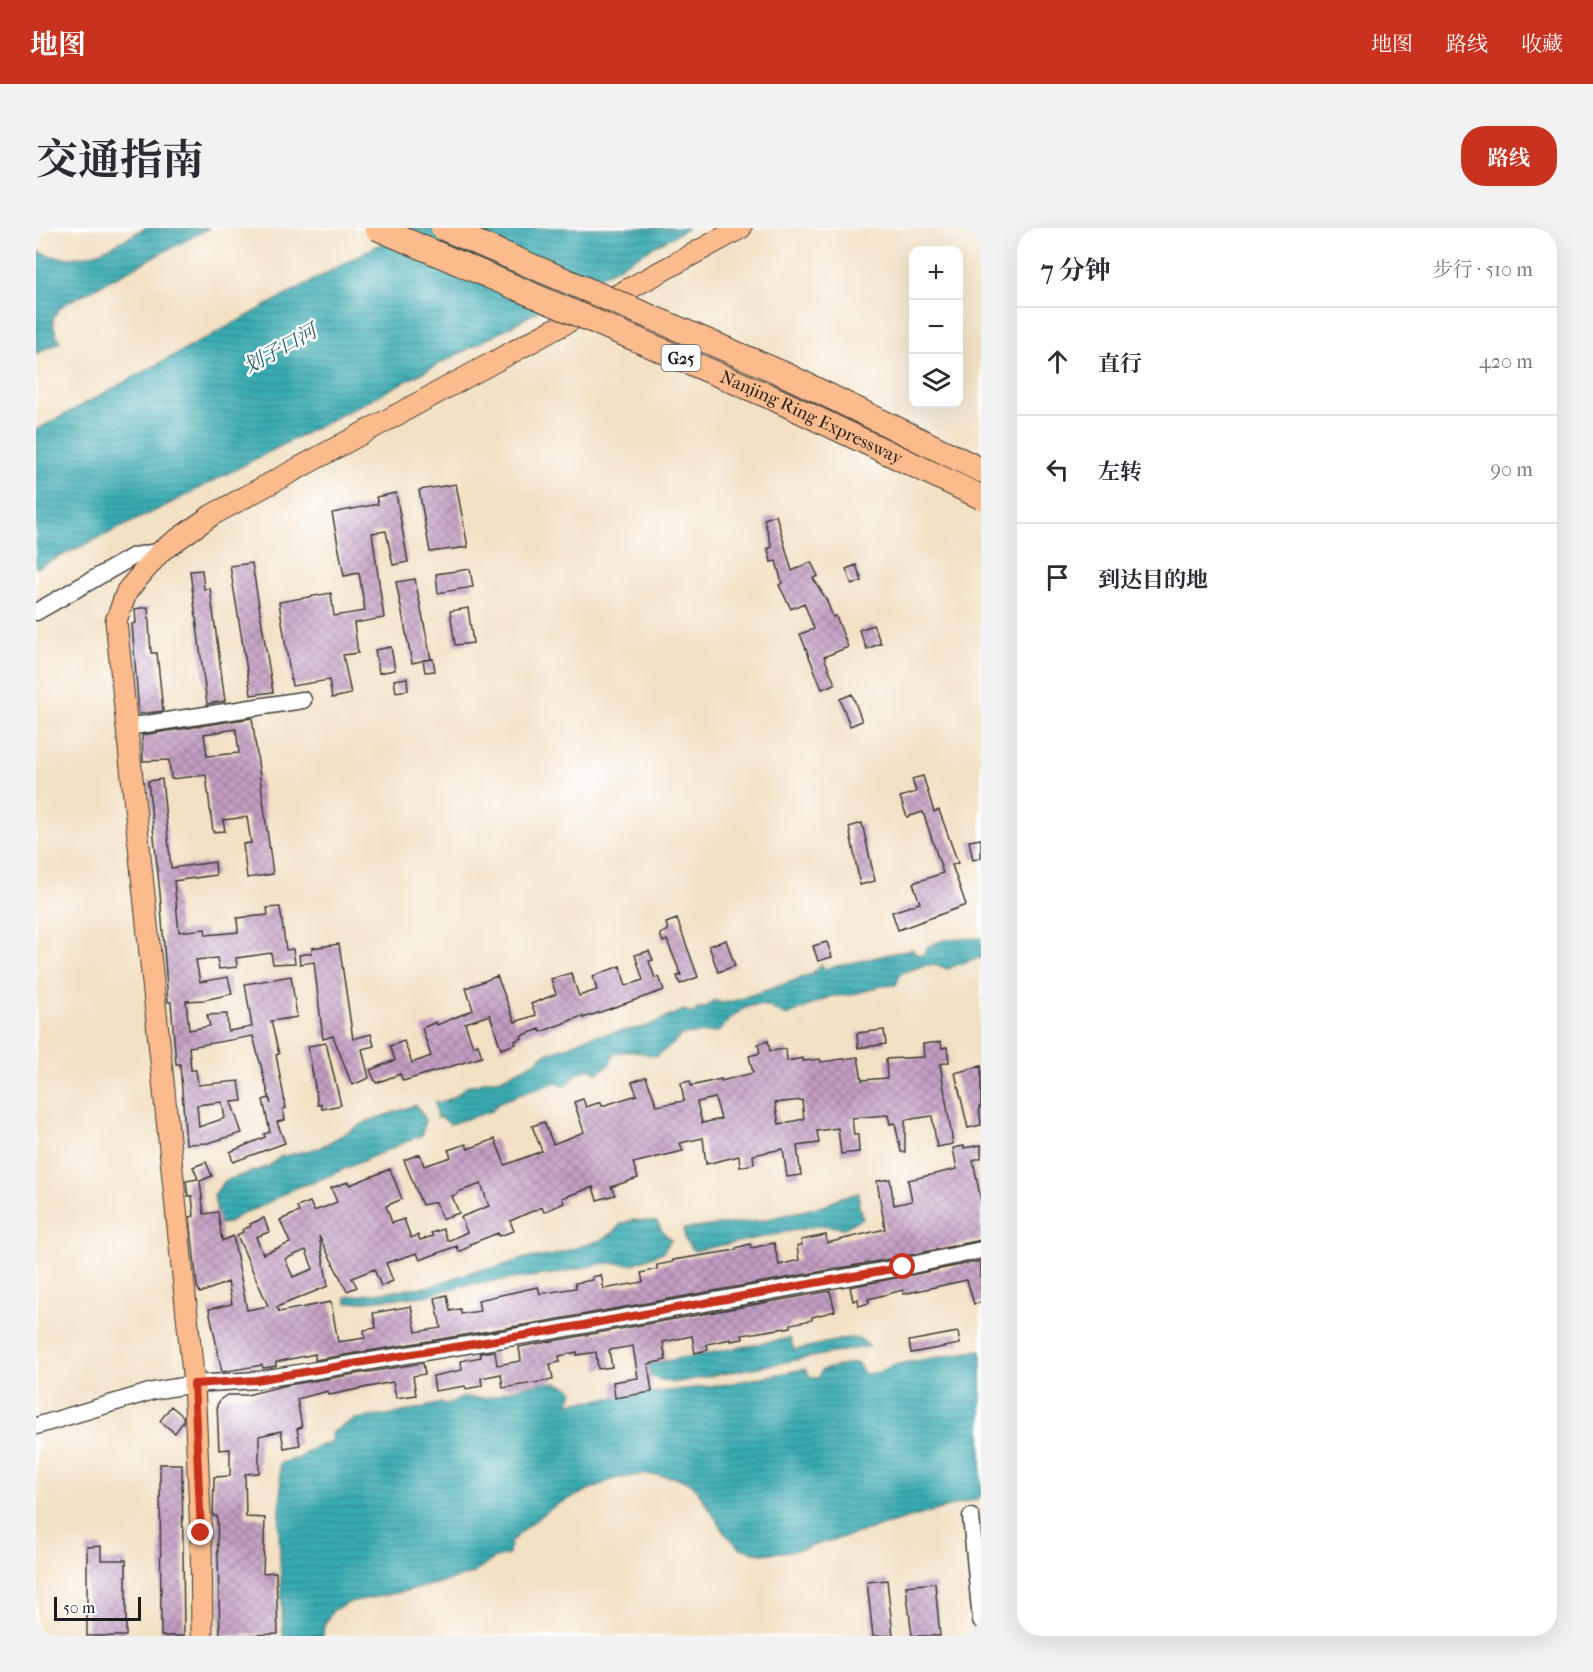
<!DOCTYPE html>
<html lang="zh">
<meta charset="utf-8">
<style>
:root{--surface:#fff;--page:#f2f2f3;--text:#2b2b33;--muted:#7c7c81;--line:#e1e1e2;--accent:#c8321e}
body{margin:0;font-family:"IM FELL French Canon","Noto Serif SC",serif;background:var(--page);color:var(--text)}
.controls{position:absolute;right:18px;top:18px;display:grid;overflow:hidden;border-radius:12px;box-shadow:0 6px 24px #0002}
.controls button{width:54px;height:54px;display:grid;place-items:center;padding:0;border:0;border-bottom:2px solid var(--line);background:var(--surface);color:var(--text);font:30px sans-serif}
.scale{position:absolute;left:18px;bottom:15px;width:87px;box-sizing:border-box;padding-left:6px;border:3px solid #1c1c1c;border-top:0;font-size:16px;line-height:21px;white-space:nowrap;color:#1c1c1c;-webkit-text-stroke:4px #fff;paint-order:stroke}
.stop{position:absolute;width:18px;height:18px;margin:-14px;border:4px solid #c8321e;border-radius:50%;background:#fff}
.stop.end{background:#c8321e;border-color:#fff;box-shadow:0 2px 6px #0008}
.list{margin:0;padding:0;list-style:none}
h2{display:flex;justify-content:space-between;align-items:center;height:78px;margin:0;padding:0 24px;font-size:26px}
h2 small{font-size:20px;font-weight:400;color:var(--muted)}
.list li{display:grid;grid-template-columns:39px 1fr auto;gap:18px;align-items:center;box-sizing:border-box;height:108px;padding:0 24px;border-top:2px solid var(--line)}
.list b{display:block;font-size:22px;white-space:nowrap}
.list em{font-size:20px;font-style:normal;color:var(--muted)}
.icon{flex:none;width:33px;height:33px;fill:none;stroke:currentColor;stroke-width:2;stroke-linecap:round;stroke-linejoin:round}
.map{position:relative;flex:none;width:945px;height:1408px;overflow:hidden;border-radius:24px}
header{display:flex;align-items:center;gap:36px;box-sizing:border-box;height:84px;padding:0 30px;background:var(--accent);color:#fff}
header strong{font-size:28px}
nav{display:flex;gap:33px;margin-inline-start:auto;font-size:21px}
.intro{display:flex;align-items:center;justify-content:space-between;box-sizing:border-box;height:144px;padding:0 36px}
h1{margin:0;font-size:42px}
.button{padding:15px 27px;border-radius:24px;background:var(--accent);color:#fff;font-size:21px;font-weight:700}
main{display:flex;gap:36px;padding:0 36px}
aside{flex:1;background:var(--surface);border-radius:24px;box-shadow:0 6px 24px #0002}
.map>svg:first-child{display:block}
.water{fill:url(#water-rules);stroke:#2a6467;stroke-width:1.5}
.building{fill:url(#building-cross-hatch);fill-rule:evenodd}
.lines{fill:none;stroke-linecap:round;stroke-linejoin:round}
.minor-casing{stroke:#3c3a35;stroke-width:19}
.major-casing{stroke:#3c3a35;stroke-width:23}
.minor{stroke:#fff;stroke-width:16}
.major{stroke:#fbbb8c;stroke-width:21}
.highway-bridge-casing{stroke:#3c3a35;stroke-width:26;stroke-linecap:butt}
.highway-bridge{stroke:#fbbb8c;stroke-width:24}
.route{stroke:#c8321e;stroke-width:8}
.labels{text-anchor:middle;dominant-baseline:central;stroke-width:5;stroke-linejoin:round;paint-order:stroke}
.shield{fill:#fff;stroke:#606060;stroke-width:1.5}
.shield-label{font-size:16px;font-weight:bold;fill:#1c1c1c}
.street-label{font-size:18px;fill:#1c1c1c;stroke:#fff}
.water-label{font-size:20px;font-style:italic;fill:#2a6467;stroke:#fff}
</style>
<header>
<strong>地图</strong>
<nav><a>地图</a><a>路线</a><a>收藏</a></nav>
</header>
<div class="intro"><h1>交通指南</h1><a class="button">路线</a></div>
<main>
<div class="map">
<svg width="945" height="1408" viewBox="0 0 945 1408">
<defs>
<pattern id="water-rules" width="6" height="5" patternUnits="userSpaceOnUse" patternTransform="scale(1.5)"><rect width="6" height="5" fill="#39abb2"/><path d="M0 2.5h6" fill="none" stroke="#2f8a90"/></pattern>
<pattern id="building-cross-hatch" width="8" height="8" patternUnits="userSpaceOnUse" patternTransform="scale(1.5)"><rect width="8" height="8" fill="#c29ec2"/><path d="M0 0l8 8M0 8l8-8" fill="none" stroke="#9d809d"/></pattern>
</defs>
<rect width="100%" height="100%" fill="#fff"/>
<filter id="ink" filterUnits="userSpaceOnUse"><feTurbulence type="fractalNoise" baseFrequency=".0167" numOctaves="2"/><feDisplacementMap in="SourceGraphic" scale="12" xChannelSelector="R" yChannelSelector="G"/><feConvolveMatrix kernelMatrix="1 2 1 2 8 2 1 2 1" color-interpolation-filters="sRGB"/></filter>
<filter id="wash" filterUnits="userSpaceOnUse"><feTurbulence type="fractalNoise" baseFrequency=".008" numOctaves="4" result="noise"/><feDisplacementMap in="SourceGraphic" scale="24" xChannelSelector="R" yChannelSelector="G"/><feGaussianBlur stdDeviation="1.35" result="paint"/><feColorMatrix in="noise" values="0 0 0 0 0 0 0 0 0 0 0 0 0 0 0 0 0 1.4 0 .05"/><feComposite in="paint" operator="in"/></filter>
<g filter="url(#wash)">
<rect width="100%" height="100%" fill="#f3e1c5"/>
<path class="water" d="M110 0H173L27 77C12 91 16 96 24 114L0 126V23C43 41 72 20 110 0Z
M374 0H652L457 108 127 279 0 340V202Z
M945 710V730L937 731 911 741C895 732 883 739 865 745L860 757 846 758 815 767 795 768 751 788C744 785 737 780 730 778 709 772 694 791 682 804L645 807 637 816 620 828 597 823 578 825 574 836 562 845 555 840 542 845 532 856 527 858 520 854 463 874 456 883 414 896 406 890H401L399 874C411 875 424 866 432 857H439L452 852H463L501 833 507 827 533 818 552 809 609 799 648 782 658 786 660 782 670 779 678 772 686 775 701 772 754 754 776 746 785 736 788 741 876 721 880 726 887 727 892 718 908 712Z
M380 877 389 891 386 907 276 955 260 959 222 980 206 985 193 995 183 996 178 967 189 953 233 938 244 929 283 920 332 893Z
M823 965V979L827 990 808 1000 785 997 658 1023 649 1012 648 1001 723 993 791 977 802 970Z
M597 992 621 994 626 1003 635 1012 627 1024 598 1036 567 1035 518 1046 433 1056 388 1068 311 1075 310 1069 395 1058 442 1042 459 1040 490 1030 514 1028 565 1012 577 1005 585 996Z
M754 1110 758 1122 812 1110 824 1111 833 1118 637 1155 615 1149 613 1136Z
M945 1122V1268L940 1271 762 1322 727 1326 704 1320 690 1306 657 1256 638 1249 609 1246 577 1251 520 1277 489 1300 474 1315 473 1327 459 1330 436 1346 380 1361 314 1374 297 1382 288 1397 287 1408H247L243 1302 245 1266 244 1235 264 1230 269 1224 296 1213 295 1205 319 1191 359 1186 405 1175C415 1179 419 1172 427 1169 440 1170 455 1172 467 1164 489 1159 519 1146 538 1163L532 1175 691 1156 769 1141 775 1150H782L786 1142 818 1135 822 1136 828 1146C842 1145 844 1145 856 1137Z"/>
<g id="blocks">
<path class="building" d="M420 256 432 319 394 324 383 262Z
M360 265 372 334 357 337 350 303 336 305 348 390 318 395 322 425 307 427 315 466 296 470 293 452 256 458 243 374 295 365 298 388 329 383 323 345 308 348 296 285 342 276 340 269Z
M740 287 756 343 775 334 782 348 777 350 790 371 797 389 800 388 812 419 788 429 799 456 786 461 764 406 778 401 768 375 755 381 743 357 746 355 740 333 735 334 732 321 736 319 728 291Z
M216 335 237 464 215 467 194 338Z
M820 337 826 353 816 357 810 341Z
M434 341 437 359 402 365 400 346Z
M166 342 168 361 174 360 189 473 171 476 154 343Z
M379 351 395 431 376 435 360 354Z
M112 379 115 425H121L127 483 103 486 96 396 100 395 99 381Z
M432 380 437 415 419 417 414 383Z
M837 397 845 415 831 421 823 402Z
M355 419 359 442 343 445 339 422Z
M397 431 399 443 389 444 387 432Z
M371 450 372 462 360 464 358 452Z
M816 466 826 493 814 498 804 471Z
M216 490 237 646 211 650 207 616 215 615 211 589 187 592 189 603 177 604 170 547 135 551 133 532 107 533 106 507ZM200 501 203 525 171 528 168 506Z
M887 548 898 584 903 582 922 635 916 637 930 677 862 702 856 684 884 675 877 655 907 645 887 584 871 589 864 569 880 564 876 551Z
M126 551 135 640 179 634 180 647 138 653 143 704 169 701 170 707 202 704 201 690 232 687 231 680 244 679 250 722 257 721 259 735 237 736 235 725 200 730 201 739 183 741 181 730 160 732 164 754 192 749 196 766 168 772 150 773 153 802 174 798 171 787 191 786 192 803 216 799 209 756 255 748 261 789 235 793 243 826 240 827 250 880 247 881 249 892 241 894 249 915 197 934 194 924 229 909 228 906 234 904 227 872 233 870 235 876 217 808 153 819 155 842H160L162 857 203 853 206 873 195 874 206 905 172 915 150 916 144 836H140L135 774H132L124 665 112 553ZM186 874 189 890 163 899 161 877Z
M826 595 839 653 824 657 813 599Z
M945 611V630L937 632 933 613Z
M641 691 662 749 644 756 641 748 645 747 631 712 627 714 624 706 632 702 630 695Z
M690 712 699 738 682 744 673 718Z
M791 714 796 729 782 733 777 718Z
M303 716 317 811 335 806 338 818 326 821 333 850 316 857 297 808 287 811 278 734 264 736 263 727 276 725V720Z
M613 723 617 732 613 733 619 750 623 749 628 762 547 790 546 788 505 804 504 801 485 808 486 810 479 813 480 816 465 821 454 787 429 795 437 818 442 816 446 829 367 853 364 846 340 855 334 842 359 832 354 818 368 813 376 835 395 828 386 800 400 794 401 797 437 782 430 760 461 748 479 794 500 787 495 776 520 766 515 751 535 745 543 768 561 762 557 748 584 738 590 758 607 752 599 727Z
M848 802 850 816 822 820 821 805Z
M732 813 734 823 750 821 751 833 767 830V833L784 831 785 834 822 829 826 852 851 850 850 831 888 829 887 816 905 814 906 820 911 819 913 834 904 836 917 916 901 919 896 888 869 892V924H865L859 895 854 896 852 887 816 890 818 907H822L823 924 805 926 802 900 781 903 783 915 761 918 765 947 751 949 747 921 717 927 718 936 704 939 703 928 670 936 667 910 644 915 647 923 597 935 602 950 575 959 579 967 561 972 557 959 526 970 528 975 508 984 506 979 474 993 478 1003 463 1008 462 1005 434 1016 435 1018 423 1024 421 1018 384 1032 381 1025 350 1035 357 1053 345 1058 338 1041 316 1050 321 1059 311 1063 283 1008 292 1058 241 1079 243 1084 295 1074 302 1114 329 1110 328 1102 340 1100 337 1085 375 1078 380 1104 405 1100 399 1070 411 1067 414 1083 424 1081 425 1086 444 1083 442 1072 502 1059 504 1066 540 1060 539 1055 557 1052 556 1049 565 1047 568 1061 607 1054 605 1045 621 1041V1037L637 1034V1032L700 1022V1020L714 1016 715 1020 738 1015 743 1037 763 1032 761 1018 766 1017 765 1012 790 1007 791 1015 849 1001 841 953 854 951 858 977 876 973 872 952 921 941 917 920 928 918V920L945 917V930L937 932 945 973V1012L865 1029 512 1093 279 1132V1126L240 1134V1138L227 1140 226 1137 186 1144 173 1081 196 1076 192 1054 164 1065 161 1058 154 989 158 988 156 968H152L150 953 162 951 157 939 170 934 176 948 164 953 168 986 182 984 186 1013 197 1008 211 1082 232 1078 201 1007 207 1004 206 1002 215 998 214 996 228 990 233 1004 220 1009 227 1026 254 1015 244 992 263 984 261 979 274 974 278 983 289 979 301 974 295 960 312 954 314 957 354 941 366 971 350 978 356 995 368 991 375 1010 382 1007 384 1012 397 1008 395 1005 407 1001 412 1013 431 1004 425 989 453 978 445 956 422 964V966L416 968 423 985 406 991 400 974 386 977 368 932 384 926 388 938 415 929 412 922 430 916 432 921 459 911 469 937 506 923 496 898 508 894 517 916 548 904 538 874 547 871 550 879 565 874 566 878 601 867 596 854 610 849 621 878 648 873 645 855 654 853 655 858 685 851V853L717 845 713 828 724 825 722 816ZM679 870 685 891 666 895 661 874ZM766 872 768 891 743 896 739 875ZM270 1022 277 1041 257 1049 249 1031Z
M290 815 305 877 286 881 285 876 282 877 272 818Z
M945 838V879H943L945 897 932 900 919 845Z
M945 1033V1074L938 1076 931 1052 867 1066V1062L832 1071 833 1075 823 1078 822 1071 817 1073 814 1059Z
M794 1063 799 1083 776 1089V1092L755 1096V1099L706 1107 707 1111 695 1113V1111L671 1116 672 1122 659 1125 656 1108 627 1114 630 1132 612 1136 616 1164 579 1170 577 1154 602 1150 597 1118 573 1122 576 1139 562 1141 560 1124 541 1127V1124L523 1128 524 1134 514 1136 517 1152 467 1160 465 1146 445 1150 446 1158 430 1161 429 1158 399 1163 397 1148 426 1142 425 1133 445 1129 444 1125 459 1123 461 1137 485 1133 483 1119Z
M922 1104 924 1116 875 1125 873 1113Z
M387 1135 389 1146 377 1148 380 1167 360 1170 357 1154 293 1167 292 1163 261 1171 266 1199 261 1201 264 1217 248 1220 245 1203 223 1208V1245L209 1246 210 1289 229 1290 227 1345 240 1344 242 1406 184 1408 181 1288H177L178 1249 194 1248V1221L183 1222 181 1177 185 1171 191 1167H211L246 1158Z
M135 1178 147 1188V1194L139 1205 124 1193Z
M124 1236H146L148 1408H125Z
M65 1318V1332H90V1408H51V1319Z
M851 1352 857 1408H837L831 1354Z
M899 1355 904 1408H876L870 1358Z"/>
</g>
</g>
<g filter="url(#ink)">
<use href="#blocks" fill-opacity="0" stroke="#3c3a35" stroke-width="1.5"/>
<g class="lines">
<defs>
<path id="minor" d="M0 384 98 328 125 323
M91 499 267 472
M0 1198 117 1163 158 1156 221 1152 514 1103 867 1039 945 1022
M935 1289 945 1392"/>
<path id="major" d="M166 1408 165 1305 158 1156 80 393 91 363 125 323 176 287 705 0"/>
</defs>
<use href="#minor" class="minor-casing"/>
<use href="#major" class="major-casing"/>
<use href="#minor" class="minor"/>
<use href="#major" class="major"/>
<defs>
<g id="highway-bridge">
<path id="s1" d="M341 0 739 171 945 269"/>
<path d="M407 0 748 146 945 242"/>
</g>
</defs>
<use href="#highway-bridge" class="highway-bridge-casing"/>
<use href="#highway-bridge" class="highway-bridge"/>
</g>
</g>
<g class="lines" filter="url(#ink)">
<path class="route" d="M165 1305 158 1156 220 1152 514 1103 867 1039"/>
</g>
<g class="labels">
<rect class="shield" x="625.5" y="117" width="39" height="26" rx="4.5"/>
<g class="shield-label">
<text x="645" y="130">G25</text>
</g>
<g class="street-label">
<text stroke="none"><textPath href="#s1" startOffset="474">Nanjing Ring Expressway</textPath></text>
</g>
<g class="water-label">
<text transform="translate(244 121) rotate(-29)">划子口河</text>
</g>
</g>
</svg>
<div class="controls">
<button>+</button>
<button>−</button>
<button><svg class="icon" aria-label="layers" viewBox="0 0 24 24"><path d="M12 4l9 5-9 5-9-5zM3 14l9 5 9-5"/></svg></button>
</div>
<div class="scale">50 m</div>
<div class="stop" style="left:867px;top:1039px"></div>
<div class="stop end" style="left:165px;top:1305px"></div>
</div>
<aside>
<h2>7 分钟<small>步行 · 510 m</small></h2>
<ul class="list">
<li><svg class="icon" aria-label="ahead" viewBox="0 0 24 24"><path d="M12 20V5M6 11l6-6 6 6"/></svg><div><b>直行</b></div><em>420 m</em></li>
<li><svg class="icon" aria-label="left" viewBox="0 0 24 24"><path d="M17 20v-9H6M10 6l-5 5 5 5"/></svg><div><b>左转</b></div><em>90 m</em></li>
<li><svg class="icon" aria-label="arrive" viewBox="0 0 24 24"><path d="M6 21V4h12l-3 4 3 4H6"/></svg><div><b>到达目的地</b></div></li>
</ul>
</aside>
</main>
